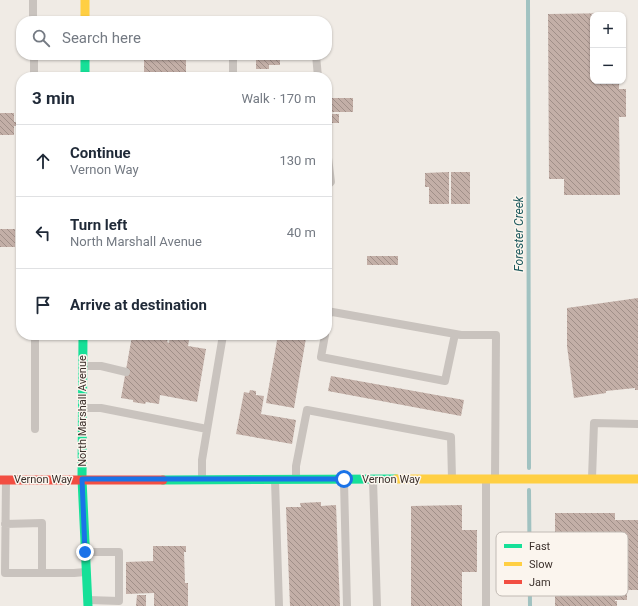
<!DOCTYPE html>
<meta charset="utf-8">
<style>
:root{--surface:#fff;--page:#f2f2f3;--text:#1f2937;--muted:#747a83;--line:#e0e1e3}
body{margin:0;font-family:Roboto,sans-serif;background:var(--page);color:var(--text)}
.controls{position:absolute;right:12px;top:12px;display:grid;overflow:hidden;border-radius:8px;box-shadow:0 1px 3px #0004}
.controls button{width:36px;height:36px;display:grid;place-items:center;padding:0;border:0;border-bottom:1px solid var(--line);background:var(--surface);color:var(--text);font:20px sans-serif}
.stop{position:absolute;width:12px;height:12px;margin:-9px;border:3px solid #1a73e8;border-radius:50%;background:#fff}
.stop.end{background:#1a73e8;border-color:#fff;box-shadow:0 1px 4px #0008}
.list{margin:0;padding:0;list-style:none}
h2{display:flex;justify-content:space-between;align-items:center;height:52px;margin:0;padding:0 16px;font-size:17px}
h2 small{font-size:13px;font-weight:400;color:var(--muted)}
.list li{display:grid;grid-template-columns:26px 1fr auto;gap:12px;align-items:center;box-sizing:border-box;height:72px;padding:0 16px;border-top:1px solid var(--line)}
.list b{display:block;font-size:15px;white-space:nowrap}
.list p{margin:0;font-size:13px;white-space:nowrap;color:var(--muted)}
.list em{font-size:13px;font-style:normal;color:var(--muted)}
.icon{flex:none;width:22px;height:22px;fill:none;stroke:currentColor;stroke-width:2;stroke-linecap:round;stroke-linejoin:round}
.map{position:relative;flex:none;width:638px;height:606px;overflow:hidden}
.search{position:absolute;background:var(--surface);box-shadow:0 1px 3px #0004;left:16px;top:16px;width:316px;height:44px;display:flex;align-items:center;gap:10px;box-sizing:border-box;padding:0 14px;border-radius:16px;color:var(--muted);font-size:15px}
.panel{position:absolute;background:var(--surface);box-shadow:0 1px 3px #0004;left:16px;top:72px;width:316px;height:268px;border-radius:16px}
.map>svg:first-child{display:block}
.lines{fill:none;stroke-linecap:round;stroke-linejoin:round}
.stream{stroke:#a1c2c1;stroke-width:4}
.building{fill:url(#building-back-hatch)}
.lane{stroke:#c9c3be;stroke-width:8}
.fast{stroke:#16e098;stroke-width:9}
.slow{stroke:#ffcf43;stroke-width:9}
.jam{stroke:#f24e42;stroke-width:9}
.route{stroke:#1a73e8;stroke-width:5}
.labels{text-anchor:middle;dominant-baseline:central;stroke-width:3;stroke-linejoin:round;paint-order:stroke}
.street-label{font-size:11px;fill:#3b302b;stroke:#fbf5ee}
.water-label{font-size:12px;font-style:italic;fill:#1f5a5e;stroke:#fbf5ee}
.key{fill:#fbf5ee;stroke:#c1bab4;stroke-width:1}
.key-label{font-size:11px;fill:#3b302b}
</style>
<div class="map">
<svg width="638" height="606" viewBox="0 0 638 606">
<defs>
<pattern id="building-back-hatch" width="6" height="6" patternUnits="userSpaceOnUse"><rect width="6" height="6" fill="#c3afa7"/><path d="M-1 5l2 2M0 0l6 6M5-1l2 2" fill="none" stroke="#a08f88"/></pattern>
</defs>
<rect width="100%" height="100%" fill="#f0ebe5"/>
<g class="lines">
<path class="stream" d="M528 0 529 468
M529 490 530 606"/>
</g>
<path class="building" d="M619 13V15H593V81H619V89H626V117H619L620 195H564V179H549L548 14Z
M144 55H186V77H144Z
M260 55H280V65H269V69H256V60H260Z
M327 98H353V112H327Z
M0 113H14V122H18V126H14V135H0Z
M327 114H339V123H327Z
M449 172V204H429V187H425V173Z
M451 172H470V204H451Z
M0 229H15V247H0Z
M367 256H398V265H367Z
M638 298V390H635V388L606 391V393L574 398 567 346V308Z
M170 335H190L188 346 206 349 197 402 160 395 159 404 146 402 145 404 133 402V400L121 398 132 336 148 338V336L168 339 167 342 169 343 166 367Z
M278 335 306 338 294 408 266 403Z
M331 376 464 400 461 416 328 391Z
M250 390 256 391V395L264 396 261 414 296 420 292 444 236 434 244 392 249 393Z
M321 502V506L336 505 340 606H290L286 507H301L300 503Z
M462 505V530H477V572H462V606H411V506Z
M555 513H615V520H638V590H627V600H615V601H617V606H555Z
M153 546H186V552H184L185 583H188V606H154V593L126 594V562L153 561Z
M137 595H146V606H136Z"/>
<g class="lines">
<path class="lane" d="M33 0V21
M34 55V77
M233 55V77
M316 55 318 77
M327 150 331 182 327 186
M327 311 461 335H496L495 479
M327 323 329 311
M325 335 321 357 445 381 455 334
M83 366H101L126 372
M84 408H101L207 429
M35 429V335
M202 478V460L223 335
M296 478V466L307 410 451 437 452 479
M592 478 594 423 638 424
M6 480 5 573H74L85 572
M275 480 279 606
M373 480 377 606
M344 481 347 606
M486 481V606
M5 524 42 523V573
M86 552H119V601L88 600"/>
<path class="fast" d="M85 55V77
M83 335 82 479 88 606
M163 480 396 479"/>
<path class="slow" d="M85 0V21
M396 479H638"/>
<path class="jam" d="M0 480H163"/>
</g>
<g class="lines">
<path class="route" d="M85 552 82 479H344"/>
</g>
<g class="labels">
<g class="street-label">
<text transform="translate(82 411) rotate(-90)">North Marshall Avenue</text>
<text x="43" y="479">Vernon Way</text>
<text x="391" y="479">Vernon Way</text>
</g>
<g class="water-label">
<text transform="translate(519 234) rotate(-90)">Forester Creek</text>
</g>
</g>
<rect x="496" y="532" width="132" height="64" rx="6" class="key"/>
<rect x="504" y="544" width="18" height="4" fill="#16e098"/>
<rect x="504" y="562" width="18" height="4" fill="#ffcf43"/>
<rect x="504" y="580" width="18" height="4" fill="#f24e42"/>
<g class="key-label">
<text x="529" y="550">Fast</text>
<text x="529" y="568">Slow</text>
<text x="529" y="586">Jam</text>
</g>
</svg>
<div class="controls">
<button>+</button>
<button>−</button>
</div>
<div class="stop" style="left:344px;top:479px"></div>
<div class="stop end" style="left:85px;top:552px"></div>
<div class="search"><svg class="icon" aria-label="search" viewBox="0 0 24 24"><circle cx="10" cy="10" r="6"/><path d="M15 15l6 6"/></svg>Search here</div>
<section class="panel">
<h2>3 min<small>Walk · 170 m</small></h2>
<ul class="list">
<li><svg class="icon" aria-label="ahead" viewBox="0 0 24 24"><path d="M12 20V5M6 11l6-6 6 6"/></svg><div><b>Continue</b><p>Vernon Way</p></div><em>130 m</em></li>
<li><svg class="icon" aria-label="left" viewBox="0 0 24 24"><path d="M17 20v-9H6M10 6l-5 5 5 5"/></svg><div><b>Turn left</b><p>North Marshall Avenue</p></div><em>40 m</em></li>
<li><svg class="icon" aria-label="arrive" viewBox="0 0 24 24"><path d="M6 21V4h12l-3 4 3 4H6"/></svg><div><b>Arrive at destination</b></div></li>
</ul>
</section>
</div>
